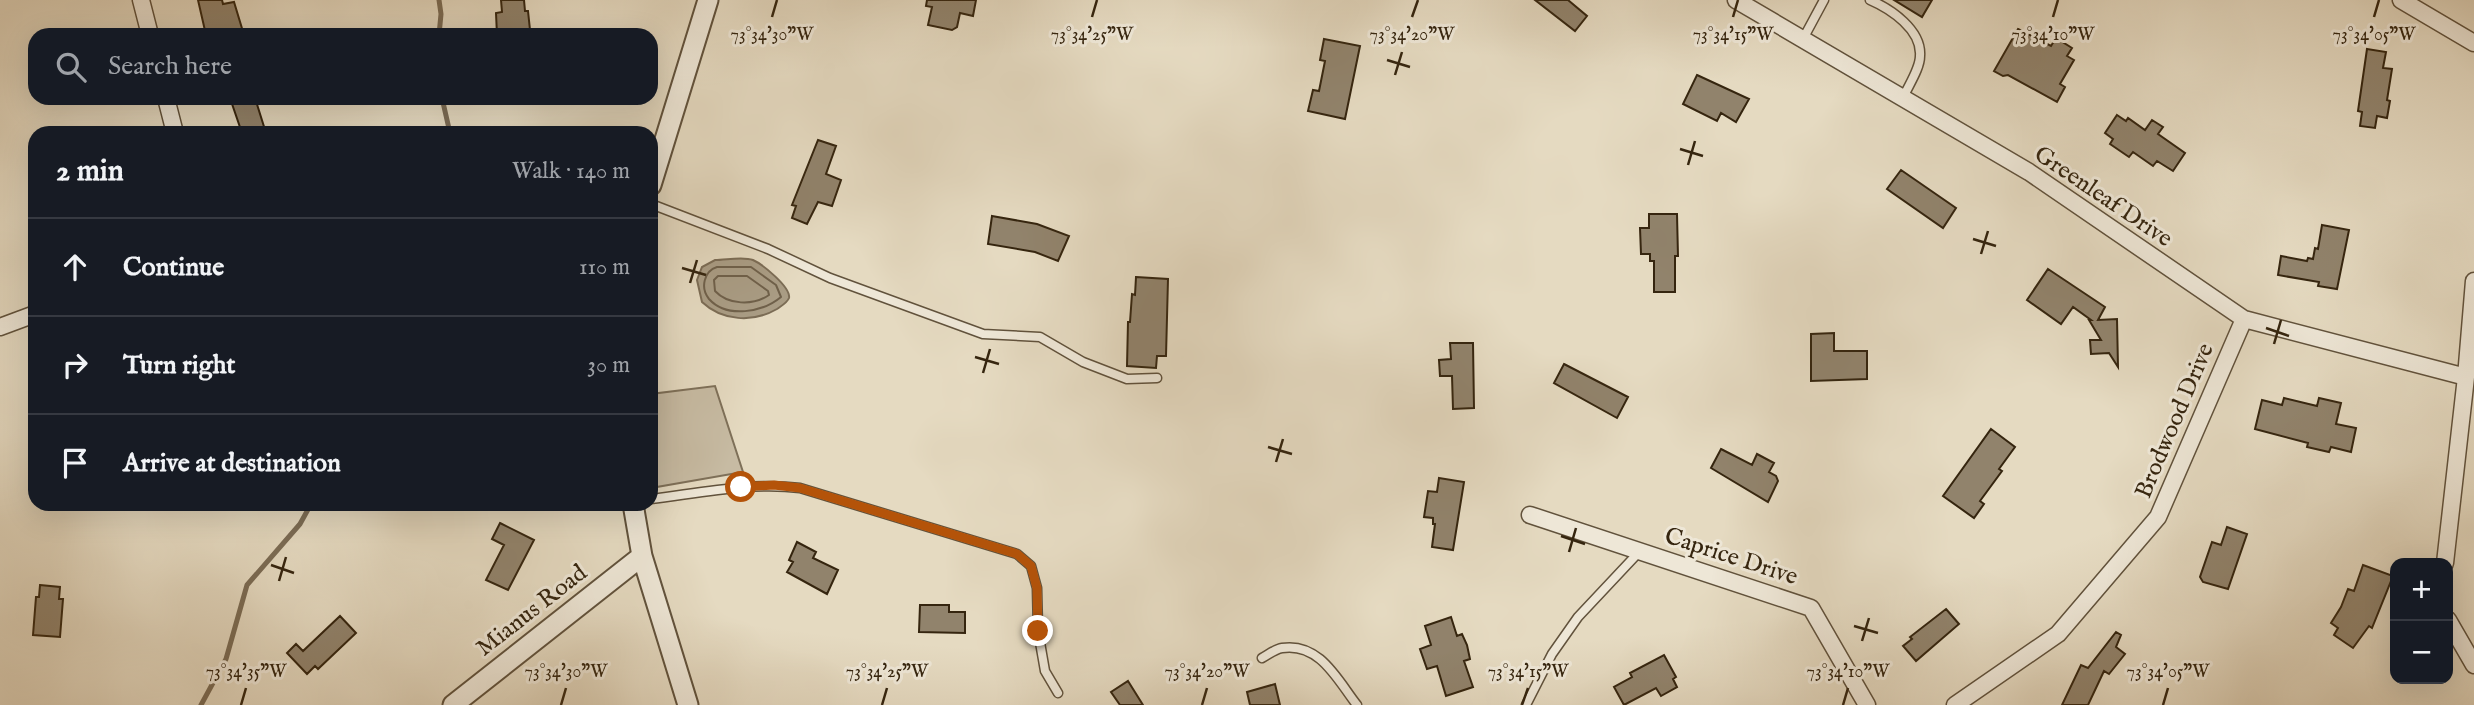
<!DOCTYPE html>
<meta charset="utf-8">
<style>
:root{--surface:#171b24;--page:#242831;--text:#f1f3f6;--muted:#9ea1a6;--line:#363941}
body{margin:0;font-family:"IM FELL English",serif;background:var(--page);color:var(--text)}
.controls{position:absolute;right:21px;bottom:21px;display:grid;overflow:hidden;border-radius:14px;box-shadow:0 7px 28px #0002}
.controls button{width:63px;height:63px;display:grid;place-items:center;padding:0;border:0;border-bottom:2px solid var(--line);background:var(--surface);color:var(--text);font:35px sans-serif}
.stop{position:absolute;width:21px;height:21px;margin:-16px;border:5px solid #b45309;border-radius:50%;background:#fff}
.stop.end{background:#b45309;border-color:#fff;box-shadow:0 2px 7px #0008}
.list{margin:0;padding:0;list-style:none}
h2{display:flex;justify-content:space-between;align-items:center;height:91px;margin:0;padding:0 28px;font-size:30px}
h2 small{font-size:23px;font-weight:400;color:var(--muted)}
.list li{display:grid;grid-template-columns:46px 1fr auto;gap:21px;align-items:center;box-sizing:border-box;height:98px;padding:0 28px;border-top:2px solid var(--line)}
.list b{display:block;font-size:26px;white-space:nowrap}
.list em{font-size:23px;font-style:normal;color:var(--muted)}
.icon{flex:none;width:38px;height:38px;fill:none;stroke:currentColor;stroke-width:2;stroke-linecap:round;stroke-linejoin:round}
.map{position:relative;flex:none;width:2474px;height:705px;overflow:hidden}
.search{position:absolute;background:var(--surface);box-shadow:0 7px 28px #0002;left:28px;top:28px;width:630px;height:77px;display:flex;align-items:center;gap:18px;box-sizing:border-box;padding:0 24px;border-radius:21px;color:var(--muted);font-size:26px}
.panel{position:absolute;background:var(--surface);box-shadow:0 7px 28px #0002;left:28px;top:126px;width:630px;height:385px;border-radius:21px}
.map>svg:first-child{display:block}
.green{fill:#c7bba3;stroke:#7e7059;stroke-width:2}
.water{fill:#a99c84;stroke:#7b6c55;stroke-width:2}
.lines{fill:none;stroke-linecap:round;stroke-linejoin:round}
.shore{stroke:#6f604a;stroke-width:2}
.stream{stroke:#7b6c55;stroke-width:5}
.building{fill:#91836c;stroke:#35250f;stroke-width:2}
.service-casing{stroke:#61523c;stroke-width:11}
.minor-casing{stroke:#61523c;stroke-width:19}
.tertiary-casing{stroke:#61523c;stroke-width:23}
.service{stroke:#eee7d7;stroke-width:8}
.minor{stroke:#eee7d7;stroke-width:16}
.tertiary{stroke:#eee7d7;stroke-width:19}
.route{stroke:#b45309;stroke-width:9}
.ticks{fill:none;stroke:#35250f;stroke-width:2.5}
.labels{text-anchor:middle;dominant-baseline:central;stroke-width:6;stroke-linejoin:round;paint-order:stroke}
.street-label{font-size:24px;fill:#35250f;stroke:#eee7d7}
.ticks-label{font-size:18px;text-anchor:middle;fill:#35250f;stroke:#eee7d7;stroke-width:6;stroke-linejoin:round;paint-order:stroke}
</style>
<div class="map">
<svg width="2474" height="705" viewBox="0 0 2474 705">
<rect width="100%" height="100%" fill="#e5dac1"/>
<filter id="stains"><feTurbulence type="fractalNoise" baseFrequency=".00286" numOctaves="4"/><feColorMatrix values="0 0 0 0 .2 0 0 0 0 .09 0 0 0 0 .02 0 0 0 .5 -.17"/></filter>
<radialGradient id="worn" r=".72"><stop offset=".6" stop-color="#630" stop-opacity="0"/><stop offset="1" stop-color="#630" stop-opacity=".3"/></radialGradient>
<path class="green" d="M715 386 743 472 651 488V394Z"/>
<path class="water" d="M715 260C726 260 743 256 753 260 762 264 791 287 789 298 787 303 781 306 777 309 753 323 722 321 702 302L697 280 702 267Z"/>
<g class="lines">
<path class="shore" d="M717 267H751L776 285 781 297C763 312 727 319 709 299 700 288 704 271 717 267Z
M718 276H747L768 291 769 295C753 306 728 305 715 291L714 280Z"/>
<path class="stream" d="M439 0 441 14 439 35
M442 98 450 133
M201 705 226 659 247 585 300 524 311 504"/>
</g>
<path class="building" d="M198 0H222L223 4 234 2 244 35H206Z
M501 0H524L525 11H528L530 30H526L527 35H497L496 13 502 12Z
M927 0H976L973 16 960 13 957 27 952 30 928 25 932 7 926 6Z
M1535 0H1568L1587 16 1575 31Z
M1894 0H1932L1922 17Z
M2018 29 2051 46 2056 38 2072 48 2067 56 2074 60 2060 84 2065 87 2057 102 2008 75 2003 76 1994 71Z
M1324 39 1360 46 1345 119 1308 111 1313 90 1319 91 1325 61 1320 60Z
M2367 49 2386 52 2383 68 2392 69 2387 100 2390 101 2387 118 2377 116 2375 128 2360 126 2362 112 2358 111Z
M1697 75 1749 99 1736 122 1721 113 1717 121 1683 104Z
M230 98H255L266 133H242Z
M2117 115 2126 121 2128 118 2145 130 2152 120 2163 127 2158 134 2185 153 2173 171 2157 161 2153 166 2133 152 2129 157 2110 144 2113 139 2105 133Z
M818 140 836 146 826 174 841 180 832 206 818 202 807 224 792 218 796 206 792 205Z
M1901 170 1956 208 1943 228 1887 189Z
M1649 214H1677L1678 256H1675V292H1654V261H1650V254H1641L1640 228H1649Z
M992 216 1037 224 1069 236 1058 261 1035 252 988 244Z
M2322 225 2349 230 2337 289 2318 286 2319 282 2278 275 2281 256 2307 261 2308 258 2313 259 2315 248 2318 249Z
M2048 269 2105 307 2098 320 2117 319 2118 367 2109 353 2091 354 2090 340H2101L2089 320H2091L2073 307 2061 324 2027 300Z
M1136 277 1168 279 1166 356H1157L1156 368 1127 366 1128 322H1130L1132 294 1135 295Z
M1834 333V351H1867V379L1811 381V334Z
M1450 343H1473L1474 408 1453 409 1452 376H1440L1439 360 1451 359Z
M1564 364 1628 397 1617 418 1554 383Z
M2284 398 2317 406 2319 398 2341 403 2336 424 2356 428 2351 452 2331 447 2329 452 2307 447 2308 443 2255 429 2262 400 2282 405Z
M1991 429 2015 447 1999 469 2002 471 1980 501 1984 504 1974 518 1943 496Z
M1721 449 1752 465 1757 454 1774 463 1769 472 1776 476 1778 481 1768 502 1711 468Z
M1439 478 1464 482 1453 550 1432 547 1435 524H1433V518L1424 517 1428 491 1437 492Z
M500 523 534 540 508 590 486 580 504 545 492 539Z
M2227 527 2247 534 2228 589 2203 582 2200 577 2212 542 2221 545Z
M797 542 816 552 813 558 838 570 827 594 787 572 793 562 789 560Z
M2363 565 2393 576 2372 628 2369 626 2353 648 2334 635 2338 628 2331 623 2341 607 2348 589 2354 591Z
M40 585 60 587 59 599H63L60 637 33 635 36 597H39Z
M920 605H949V612H965V633L919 632Z
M1946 609 1959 624 1916 661 1903 646 1912 639 1910 637Z
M340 616 356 633 318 669 315 666 307 674 287 653 296 644 303 651Z
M1451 617 1457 636 1462 634 1467 645 1470 659 1464 661 1473 687 1446 696 1437 666 1427 669 1420 649 1431 645 1425 626Z
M2116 632 2121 635 2116 647 2125 654 2109 674 2104 671 2088 705H2062L2081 665 2088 668Z
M1664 655 1676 677 1673 679 1677 687 1661 696 1656 688 1624 705 1614 687 1632 677 1630 673Z
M1128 681 1143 705H1120L1111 692Z
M1275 684 1280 705H1250L1247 692Z"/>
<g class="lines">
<defs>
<path id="service" d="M1870 0C1891 9 1922 30 1920 56 1920 69 1908 86 1903 98
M1803 39 1824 0
M651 204 768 249 830 278 983 334 1040 337 1083 362 1127 379 1157 378
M651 499C700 493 750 482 800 488L1017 554 1031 566 1037 588 1038 631 1045 671 1058 693
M1262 658C1268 655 1275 649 1282 648 1320 642 1338 681 1357 705
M1526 705 1552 654 1578 617 1640 551"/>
<path id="minor" d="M141 0 150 35
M1736 0 2029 172 2244 319 2466 377
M2401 0 2474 43
M166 98 175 133
M0 327 35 314
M1530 515 1811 608 1867 705
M2445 563 2466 377 2474 281
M2448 620 2474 665
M1955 705 2058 634 2158 517 2244 319"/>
<path id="tertiary" d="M651 185 708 0
M633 504 642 556 688 705
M453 705 642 556"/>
</defs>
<use href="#service" class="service-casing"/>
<use href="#minor" class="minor-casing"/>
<use href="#tertiary" class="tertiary-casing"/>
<use href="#service" class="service"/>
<use href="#minor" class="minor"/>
<use href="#tertiary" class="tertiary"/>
</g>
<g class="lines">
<path class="route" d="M741 487 774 485 800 488 1017 554 1031 566 1037 588 1038 631"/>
</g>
<path class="ticks" d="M772 17 777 0M1092 17 1097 0M1412 17 1418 0M1733 17 1738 0M2053 17 2058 0M2374 17 2379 0M1387 60 1410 67M1395 75 1402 52M1680 149 1703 156M1688 165 1695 141M1973 239 1996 246M1981 254 1988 231M682 268 706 275M690 283 697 260M2266 328 2289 336M2274 344 2281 320M975 357 999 364M983 373 990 349M1268 447 1292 454M1276 462 1283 439M1561 536 1585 544M1569 552 1576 528M271 565 294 573M279 581 286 557M1854 626 1878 633M1862 641 1869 618M241 705 246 688M561 705 566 688M882 705 887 688M1202 705 1207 688M1522 705 1528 688M1843 705 1848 688M2163 705 2168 688"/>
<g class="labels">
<g class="street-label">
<text transform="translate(2103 197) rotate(34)">Greenleaf Drive</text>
<text transform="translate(2175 421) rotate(-67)">Brodwood Drive</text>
<text transform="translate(1731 557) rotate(18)">Caprice Drive</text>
<text transform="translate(532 611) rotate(-38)">Mianus Road</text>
</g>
</g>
<g class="ticks-label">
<text x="772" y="40">73°34'30"W</text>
<text x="1092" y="40">73°34'25"W</text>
<text x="1412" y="40">73°34'20"W</text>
<text x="1733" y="40">73°34'15"W</text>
<text x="2053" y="40">73°34'10"W</text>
<text x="2374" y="40">73°34'05"W</text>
<text x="246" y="677">73°34'35"W</text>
<text x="566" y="677">73°34'30"W</text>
<text x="887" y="677">73°34'25"W</text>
<text x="1207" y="677">73°34'20"W</text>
<text x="1528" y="677">73°34'15"W</text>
<text x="1848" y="677">73°34'10"W</text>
<text x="2168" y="677">73°34'05"W</text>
</g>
<rect width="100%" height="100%" filter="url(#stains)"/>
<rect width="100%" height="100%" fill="url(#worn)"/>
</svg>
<div class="controls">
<button>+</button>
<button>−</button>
</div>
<div class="stop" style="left:741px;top:487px"></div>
<div class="stop end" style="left:1038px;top:631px"></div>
<div class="search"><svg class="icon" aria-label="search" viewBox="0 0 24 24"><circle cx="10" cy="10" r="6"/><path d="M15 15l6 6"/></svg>Search here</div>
<section class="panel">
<h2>2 min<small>Walk · 140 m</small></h2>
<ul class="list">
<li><svg class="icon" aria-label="ahead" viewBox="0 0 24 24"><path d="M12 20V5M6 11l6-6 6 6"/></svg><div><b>Continue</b></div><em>110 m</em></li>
<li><svg class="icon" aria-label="right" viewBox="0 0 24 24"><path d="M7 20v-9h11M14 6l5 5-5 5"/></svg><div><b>Turn right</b></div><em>30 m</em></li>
<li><svg class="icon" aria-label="arrive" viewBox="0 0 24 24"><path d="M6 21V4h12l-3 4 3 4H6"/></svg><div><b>Arrive at destination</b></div></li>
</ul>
</section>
</div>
